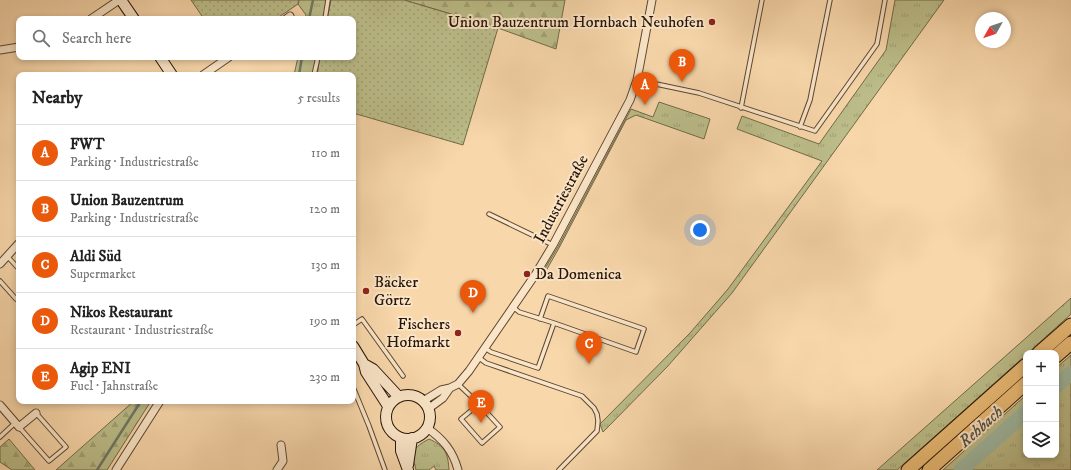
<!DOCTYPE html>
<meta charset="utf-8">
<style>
:root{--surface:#fff;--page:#f2f2f2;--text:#222;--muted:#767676;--line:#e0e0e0;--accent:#ea580c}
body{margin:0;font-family:"IM FELL DW Pica",serif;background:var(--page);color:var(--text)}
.controls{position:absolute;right:12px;bottom:12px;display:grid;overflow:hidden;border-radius:8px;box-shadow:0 2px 6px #0003}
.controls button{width:36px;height:36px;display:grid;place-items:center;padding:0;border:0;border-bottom:1px solid var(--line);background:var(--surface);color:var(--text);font:20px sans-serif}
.compass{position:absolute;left:975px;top:12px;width:36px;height:36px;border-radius:50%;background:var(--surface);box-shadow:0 2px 6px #0003;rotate:230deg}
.you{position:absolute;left:700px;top:230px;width:14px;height:14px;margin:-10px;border:3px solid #fff;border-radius:50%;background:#1a73e8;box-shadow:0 0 0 6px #1a73e833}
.badge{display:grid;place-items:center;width:26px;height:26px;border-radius:50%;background:var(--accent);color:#fff;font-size:13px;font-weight:700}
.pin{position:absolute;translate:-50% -33px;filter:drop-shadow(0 1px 2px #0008)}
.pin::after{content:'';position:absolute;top:21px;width:14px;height:12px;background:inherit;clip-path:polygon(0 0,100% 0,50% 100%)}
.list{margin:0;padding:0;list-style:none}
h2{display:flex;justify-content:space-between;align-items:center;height:52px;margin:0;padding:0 16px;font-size:17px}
h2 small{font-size:13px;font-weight:400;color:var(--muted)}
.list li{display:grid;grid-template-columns:26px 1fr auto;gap:12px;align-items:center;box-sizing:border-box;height:56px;padding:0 16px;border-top:1px solid var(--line)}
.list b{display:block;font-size:15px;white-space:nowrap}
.list p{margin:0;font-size:13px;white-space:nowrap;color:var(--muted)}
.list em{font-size:13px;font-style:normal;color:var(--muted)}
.icon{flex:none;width:22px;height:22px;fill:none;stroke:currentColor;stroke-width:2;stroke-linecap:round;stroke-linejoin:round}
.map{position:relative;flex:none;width:1071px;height:470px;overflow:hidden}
.search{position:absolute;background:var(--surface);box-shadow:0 2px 6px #0003;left:16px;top:16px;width:340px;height:44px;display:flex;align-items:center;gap:10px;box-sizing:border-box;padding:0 14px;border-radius:8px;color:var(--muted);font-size:15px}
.panel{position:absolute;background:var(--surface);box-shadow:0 2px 6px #0003;left:16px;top:72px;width:340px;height:332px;border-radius:8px}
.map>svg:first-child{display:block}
.grass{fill:url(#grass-tufts);stroke:#726a48}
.forest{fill:url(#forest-firs);stroke:#726a48}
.garden{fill:url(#garden-dots);stroke:#726a48}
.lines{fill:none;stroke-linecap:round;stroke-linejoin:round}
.stream{stroke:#6f7865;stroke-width:2.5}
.river{stroke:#9fbaa4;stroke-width:15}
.lane-casing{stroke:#5c4630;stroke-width:5.5}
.street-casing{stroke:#5c4630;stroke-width:9}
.secondary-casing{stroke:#281507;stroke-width:12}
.highway-casing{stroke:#281507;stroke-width:15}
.lane{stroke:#fae5c8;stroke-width:3.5}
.street{stroke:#fae5c8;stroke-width:7}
.secondary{stroke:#fae5c8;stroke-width:10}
.highway{stroke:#ecbc76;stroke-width:13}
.poi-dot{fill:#8f2418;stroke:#fae5c8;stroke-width:1.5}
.labels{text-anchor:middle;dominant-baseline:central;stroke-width:4;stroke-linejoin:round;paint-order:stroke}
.poi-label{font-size:16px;fill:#281507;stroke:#fae5c8;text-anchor:end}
.street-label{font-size:16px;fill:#281507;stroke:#fae5c8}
.water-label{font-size:17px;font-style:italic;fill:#524f3e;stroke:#fae5c8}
</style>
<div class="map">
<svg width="1071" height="470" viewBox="0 0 1071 470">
<defs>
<pattern id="grass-tufts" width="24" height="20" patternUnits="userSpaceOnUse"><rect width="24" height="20" fill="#bcbe8a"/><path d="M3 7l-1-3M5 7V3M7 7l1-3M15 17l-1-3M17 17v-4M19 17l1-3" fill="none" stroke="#a2a276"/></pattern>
<pattern id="forest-firs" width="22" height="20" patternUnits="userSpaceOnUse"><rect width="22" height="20" fill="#bcbe8a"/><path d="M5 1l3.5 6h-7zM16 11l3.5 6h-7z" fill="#a2a276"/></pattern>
<pattern id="garden-dots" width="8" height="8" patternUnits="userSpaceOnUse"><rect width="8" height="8" fill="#bcbe8a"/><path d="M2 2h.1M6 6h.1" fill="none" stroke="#a2a276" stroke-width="1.8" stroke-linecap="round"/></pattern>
</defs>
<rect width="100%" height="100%" fill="#f8d7ab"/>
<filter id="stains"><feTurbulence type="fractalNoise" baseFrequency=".005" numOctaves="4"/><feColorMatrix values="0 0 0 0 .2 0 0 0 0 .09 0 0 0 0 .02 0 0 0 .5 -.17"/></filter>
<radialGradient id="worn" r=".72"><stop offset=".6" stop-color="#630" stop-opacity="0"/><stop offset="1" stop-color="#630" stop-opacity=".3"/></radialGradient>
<path class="grass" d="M299 0H331L327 19H305L306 15 298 4Z
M895 0H944L732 293 667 367 603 432 600 424 690 333 728 289 822 161 737 129 742 116 819 144 886 50Z
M298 57H320L317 75H294Z
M659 102 710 119 704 139 636 115 626 120 559 248 543 276 541 275 558 247 631 109 653 117Z
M1071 298V314L1028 353H1026V355L897 470H877Z
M1071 355V470H943L1026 395V455H1056V368Z
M429 439C445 446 448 453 449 470H436L434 466 429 470H416C411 452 412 448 429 439Z"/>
<path class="forest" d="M404 0H565L556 49 498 28Z
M134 401H151L107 470H56Z
M9 439 35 470H12L0 462V447Z"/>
<path class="garden" d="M191 0H299L298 4 276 19H204Z
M331 0H404L498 28 463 145 353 113V75H317L320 57H353V19H327Z"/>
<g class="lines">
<path class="stream" d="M309 19 313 0
M299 75 302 57
M97 470 141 401"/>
<path class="river" d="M1056 386 1071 373
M961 470 1026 412"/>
<defs>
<path id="lane" d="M325 19 328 0
M314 75 318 57
M637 80 699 93 815 131 877 44 885 0
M741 108 762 0
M800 127 810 100 830 0
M489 214 553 245
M7 256 19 269
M0 281 16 299
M540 319 548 296 644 329 636 352 554 323
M353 325 362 319 403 376
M485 348 491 352 538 368 554 323 519 312 513 307
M478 357 486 363 582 396 594 408 597 414 598 421 597 431 559 470
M458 384 479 404 500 427 482 443 461 419 479 404
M353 387 369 426 385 470
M19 427 49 461 66 447 36 413
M0 437 15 423"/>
<path id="street" d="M91 19 119 0
M286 19 290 16
M0 50 19 47
M203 75 229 57
M0 264 19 243
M423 401 441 390 450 388
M0 405 19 427 36 413
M428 409 443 398 450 388 458 384 469 371 535 275 553 245 630 100 637 80 652 0
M427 428C443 439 453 451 458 470
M116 470 160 401
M277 470 283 461 281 445"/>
<path id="secondary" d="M121 0 134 19
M160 57 172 75
M353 346 364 364 373 369 399 397
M364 364 366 372 388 406
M386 417a22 22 0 1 1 44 0a22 22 0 1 1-44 0Z
M401 438V451L408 470
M408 465 412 438"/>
<path id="highway" d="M1039 353 1071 325
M1056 356 1071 343
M908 470 1026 365
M929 470 1026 383"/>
</defs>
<use href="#lane" class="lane-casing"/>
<use href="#street" class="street-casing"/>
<use href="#secondary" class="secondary-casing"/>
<use href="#highway" class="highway-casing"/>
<use href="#lane" class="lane"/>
<use href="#street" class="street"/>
<use href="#secondary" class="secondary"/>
<use href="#highway" class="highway"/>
</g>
<g class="poi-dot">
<circle cx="712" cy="22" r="4"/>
<circle cx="527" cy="274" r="4"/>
<circle cx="366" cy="291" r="4"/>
<circle cx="458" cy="333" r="4"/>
</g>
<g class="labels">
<g class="poi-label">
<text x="704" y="22">Union Bauzentrum Hornbach Neuhofen</text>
<text x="535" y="274" text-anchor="start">Da Domenica</text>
<text x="374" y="282" text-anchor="start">Bäcker<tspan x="374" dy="18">Görtz</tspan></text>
<text x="450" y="324">Fischers<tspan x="450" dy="18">Hofmarkt</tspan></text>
</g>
<g class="street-label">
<text transform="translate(561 199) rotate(-62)">Industriestraße</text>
</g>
<g class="water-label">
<text transform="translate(981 427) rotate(-42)">Rehbach</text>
</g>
</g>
<rect width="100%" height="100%" filter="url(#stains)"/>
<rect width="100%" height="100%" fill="url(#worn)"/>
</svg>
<div class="controls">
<button>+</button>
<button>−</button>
<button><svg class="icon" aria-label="layers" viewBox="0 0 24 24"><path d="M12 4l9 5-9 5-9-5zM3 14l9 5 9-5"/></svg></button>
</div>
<svg class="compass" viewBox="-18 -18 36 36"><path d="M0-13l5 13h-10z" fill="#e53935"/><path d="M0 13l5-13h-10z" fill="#767676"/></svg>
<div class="you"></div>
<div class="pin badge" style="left:645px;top:105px">A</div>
<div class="pin badge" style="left:682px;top:82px">B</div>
<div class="pin badge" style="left:589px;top:364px">C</div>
<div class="pin badge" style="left:473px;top:313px">D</div>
<div class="pin badge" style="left:481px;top:423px">E</div>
<div class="search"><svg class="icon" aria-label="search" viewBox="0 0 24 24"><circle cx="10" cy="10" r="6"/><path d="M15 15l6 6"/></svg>Search here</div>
<section class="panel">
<h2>Nearby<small>5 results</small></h2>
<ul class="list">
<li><span class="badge">A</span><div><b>FWT</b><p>Parking · Industriestraße</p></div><em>110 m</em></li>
<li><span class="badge">B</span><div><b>Union Bauzentrum</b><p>Parking · Industriestraße</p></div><em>120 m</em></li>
<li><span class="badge">C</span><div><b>Aldi Süd</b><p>Supermarket</p></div><em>130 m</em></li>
<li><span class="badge">D</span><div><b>Nikos Restaurant</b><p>Restaurant · Industriestraße</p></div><em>190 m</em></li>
<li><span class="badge">E</span><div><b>Agip ENI</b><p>Fuel · Jahnstraße</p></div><em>230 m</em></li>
</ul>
</section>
</div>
